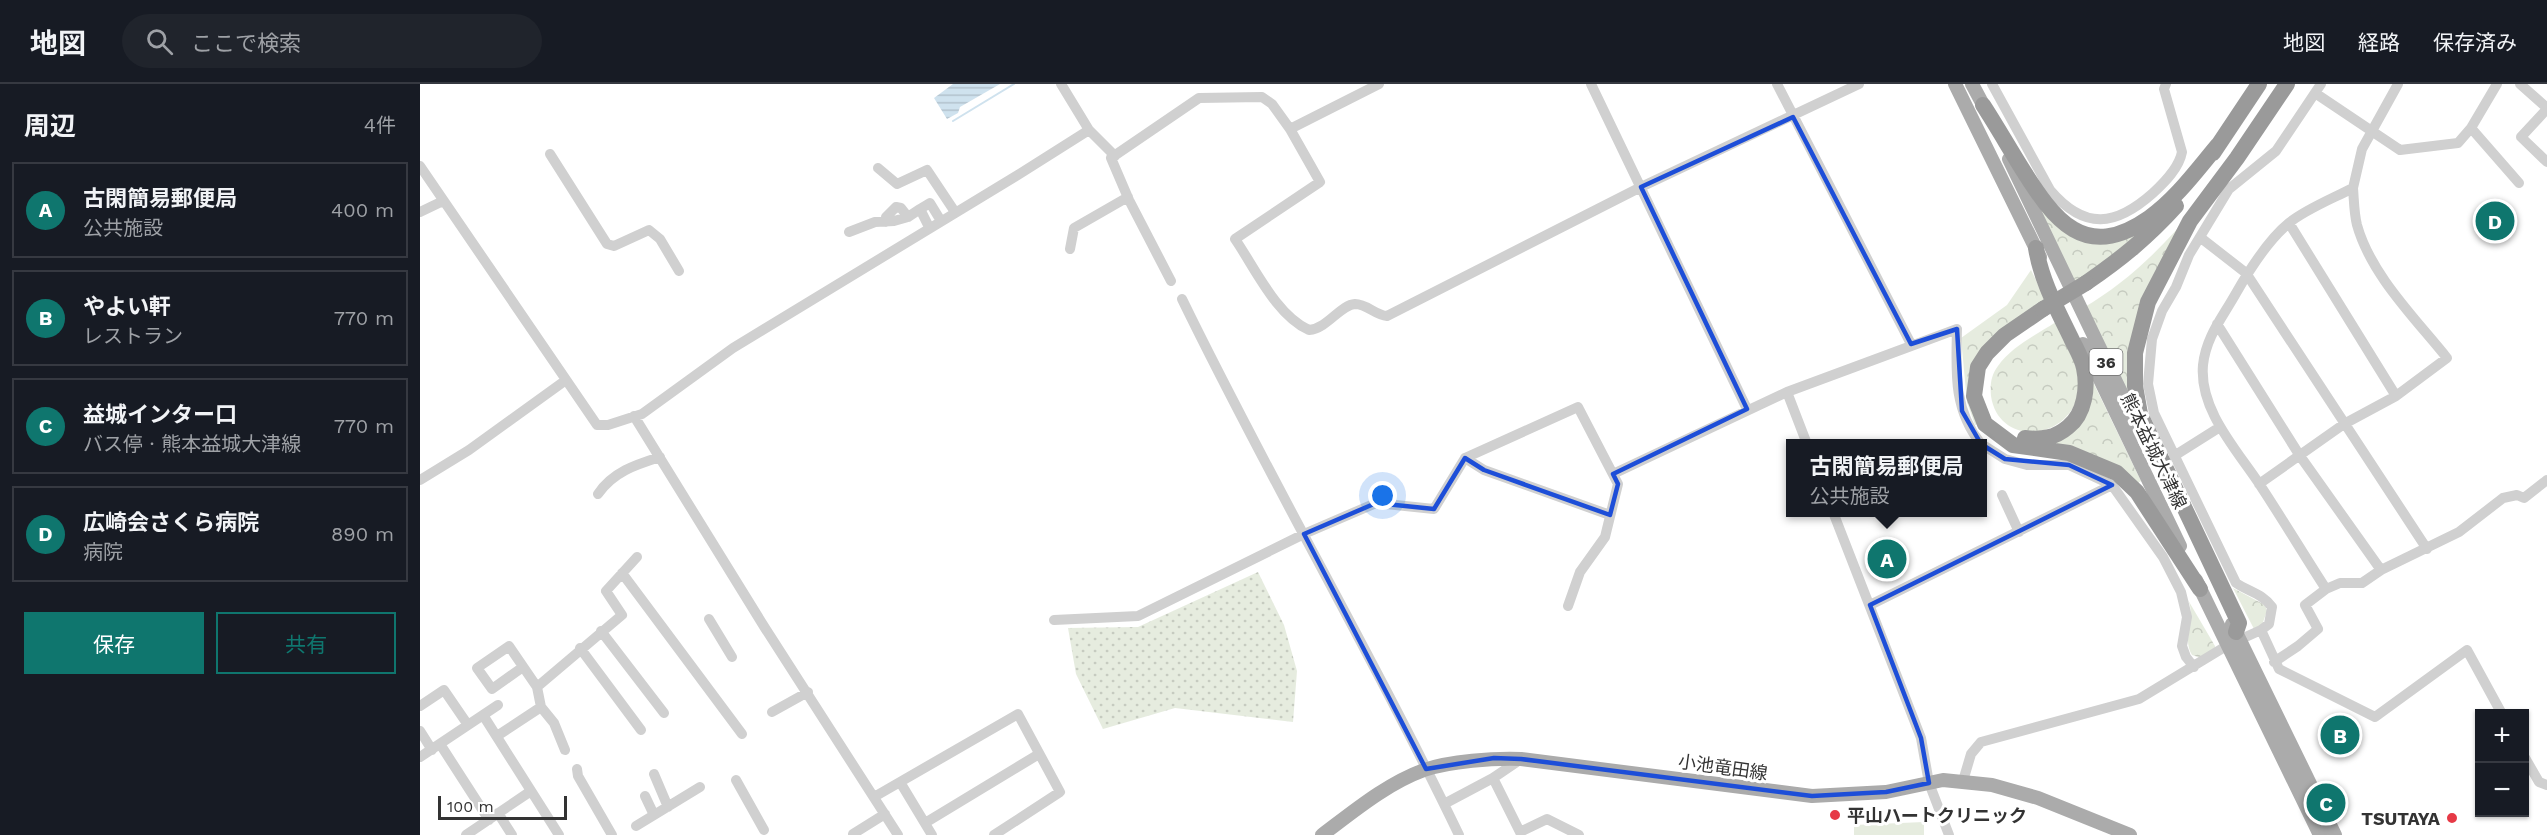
<!DOCTYPE html>
<html lang="ja">
<meta charset="utf-8">
<style>
:root{--surface:#171b24;--page:#20242c;--text:#f1f3f6;--muted:#9ea1a6;--line:#363941;--accent:#0f766e}
body{margin:0;font-family:"Work Sans","Noto Sans JP",sans-serif;background:var(--page);color:var(--text)}
.controls{position:absolute;right:18px;bottom:18px;display:grid;overflow:hidden;border-radius:0px;box-shadow:0 2px 4px #0004}
.controls button{width:54px;height:54px;display:grid;place-items:center;padding:0;border:0;border-bottom:2px solid var(--line);background:var(--surface);color:var(--text);font:30px sans-serif}
.scale{position:absolute;left:18px;bottom:15px;width:129px;box-sizing:border-box;padding-left:6px;border:3px solid #333;border-top:0;font-size:16px;line-height:21px;white-space:nowrap;color:#333;-webkit-text-stroke:4px #fff;paint-order:stroke}
.you{position:absolute;left:963px;top:412px;width:21px;height:21px;margin:-15px;border:4px solid #fff;border-radius:50%;background:#1a73e8;box-shadow:0 0 0 9px #1a73e833}
.badge{display:grid;place-items:center;width:39px;height:39px;border-radius:50%;background:var(--accent);color:#fff;font-size:20px;font-weight:700}
.pin{position:absolute;translate:-50% -50%;border:3px solid #fff;box-shadow:0 2px 6px #0006}
.popup{position:absolute;left:1366px;top:355px;width:201px;height:78px;box-sizing:border-box;display:grid;place-content:center;border-radius:0px;background:var(--surface);filter:drop-shadow(0 2px 4px #0005);font-size:20px;white-space:nowrap;color:var(--muted)}
.popup b{font-size:22px;color:var(--text)}
.popup::after{content:'';position:absolute;left:50%;top:100%;margin-left:-12px;border:12px solid transparent;border-top-color:var(--surface)}
.list{margin:0;padding:0;list-style:none}
h2{display:flex;justify-content:space-between;align-items:center;height:78px;margin:0;padding:0 24px;font-size:26px}
h2 small{font-size:20px;font-weight:400;color:var(--muted)}
.list li{display:grid;grid-template-columns:39px 1fr auto;gap:18px;align-items:center;box-sizing:border-box;height:96px;margin:0 12px 12px;padding:0 12px;border:2px solid var(--line);border-radius:0px}
.list b{display:block;font-size:22px;white-space:nowrap}
.list p{margin:0;font-size:20px;white-space:nowrap;color:var(--muted)}
.list em{font-size:20px;font-style:normal;color:var(--muted)}
.actions{display:flex;gap:12px;padding:18px 24px}
.actions a{flex:1;padding:14px 0;border:2px solid var(--accent);border-radius:0px;text-align:center;font-size:21px;color:var(--accent)}
.actions .main{background:var(--accent);color:#fff}
.icon{flex:none;width:33px;height:33px;fill:none;stroke:currentColor;stroke-width:2;stroke-linecap:round;stroke-linejoin:round}
.map{position:relative;flex:none;width:2127px;height:751px;overflow:hidden}
header{display:flex;align-items:center;gap:36px;box-sizing:border-box;height:84px;padding:0 30px;background:var(--surface);border-bottom:2px solid var(--line)}
header strong{font-size:28px}
nav{display:flex;gap:33px;margin-inline-start:auto;font-size:21px}
.search{width:420px;height:54px;background:var(--page);display:flex;align-items:center;gap:15px;box-sizing:border-box;padding:0 21px;border-radius:33px;color:var(--muted);font-size:22px}
main{display:flex}
aside{flex:1;background:var(--surface)}
.map>svg:first-child{display:block}
.grass{fill:url(#grass-dots)}
.forest{fill:url(#forest-crowns)}
.pitch{fill:#e6ecdf}
.water{fill:url(#water-rules)}
.lines{fill:none;stroke-linecap:round;stroke-linejoin:round}
.stream{stroke:#cfe2ee;stroke-width:2}
.minor{stroke:#d0d0d0;stroke-width:10}
.major{stroke:#ababab;stroke-width:14}
.highway{stroke:#9a9a9a;stroke-width:16}
.highway-bridge{stroke:#9a9a9a;stroke-width:16}
.marked{fill:none;stroke:#1d4ed8;stroke-width:4.5;stroke-linejoin:round}
.poi-dot{fill:#e63946;stroke:#fff;stroke-width:2}
.labels{text-anchor:middle;dominant-baseline:central;stroke-width:6;stroke-linejoin:round;paint-order:stroke}
.shield{fill:#fff;stroke:#707070;stroke-width:1.5}
.shield-label{font-size:16px;font-weight:bold;fill:#333}
.street-label{font-size:18px;fill:#333;stroke:#fff}
.poi-label{font-size:18px;font-weight:bold;fill:#333;stroke:#fff;text-anchor:start}
</style>
<header>
<strong>地図</strong>
<div class="search"><svg class="icon" aria-label="search" viewBox="0 0 24 24"><circle cx="10" cy="10" r="6"/><path d="M15 15l6 6"/></svg>ここで検索</div>
<nav><a>地図</a><a>経路</a><a>保存済み</a></nav>
</header>
<main>
<aside>
<h2>周辺<small>4件</small></h2>
<ul class="list">
<li><span class="badge">A</span><div><b>古閑簡易郵便局</b><p>公共施設</p></div><em>400 m</em></li>
<li><span class="badge">B</span><div><b>やよい軒</b><p>レストラン</p></div><em>770 m</em></li>
<li><span class="badge">C</span><div><b>益城インター口</b><p>バス停 · 熊本益城大津線</p></div><em>770 m</em></li>
<li><span class="badge">D</span><div><b>広崎会さくら病院</b><p>病院</p></div><em>890 m</em></li>
</ul>
<div class="actions"><a class="main">保存</a><a>共有</a></div>
</aside>
<div class="map">
<svg width="2127" height="751" viewBox="0 0 2127 751">
<defs>
<pattern id="grass-dots" width="8" height="8" patternUnits="userSpaceOnUse" patternTransform="scale(1.5)"><rect width="8" height="8" fill="#e6ecdf"/><path d="M2 2h.1M6 6h.1" fill="none" stroke="#c6cbc0" stroke-width="1.8" stroke-linecap="round"/></pattern>
<pattern id="forest-crowns" width="20" height="18" patternUnits="userSpaceOnUse" patternTransform="scale(1.5)"><rect width="20" height="18" fill="#e6ecdf"/><path d="M2 6a3 3 0 1 1 6 0M12 15a3 3 0 1 1 6 0" fill="none" stroke="#c6cbc0"/></pattern>
<pattern id="water-rules" width="6" height="5" patternUnits="userSpaceOnUse" patternTransform="scale(1.5)"><rect width="6" height="5" fill="#cfe2ee"/><path d="M0 2.5h6" fill="none" stroke="#b2c2cd"/></pattern>
</defs>
<rect width="100%" height="100%" fill="#fff"/>
<path class="grass" d="M838 488 864 541 877 587 873 638 755 624 683 645 656 590 648 544 718 543Z"/>
<path class="forest" d="M1609 112 1670 157 1757 116 1653 205Z
M1777 122 1728 212 1713 326 1663 224C1708 198 1744 162 1777 122Z
M1611 186 1627 219 1566 260 1558 340 1555 341 1547 318 1541 254 1587 221Z
M1636 238C1645 258 1660 280 1659 302 1656 356 1579 366 1571 312 1570 301 1571 291 1578 282 1592 262 1616 251 1636 238Z
M1673 298 1721 397 1715 401 1613 360 1639 355Z
M1813 504 1845 521 1847 527 1842 541 1834 545Z
M1768 516 1795 562V565L1781 574 1772 571C1761 553 1777 535 1768 516Z"/>
<path class="pitch" d="M1504 738V751H1434V741Z"/>
<path class="water" d="M533 0H580L540 23 538 29 527 35 514 14Z"/>
<g class="lines">
<path class="stream" d="M533 37 594 0"/>
<path class="minor" d="M641 0 669 46 695 72
M1171 0 1327 325
M1357 0 1491 260
M1572 0 1630 106C1665 147 1696 142 1733 109 1745 98 1759 84 1762 68L1744 5 1746 0
M1901 0 1856 67 1809 105 1769 171 1756 203 1742 227 1732 255 1728 300 1734 329 1816 499C1829 508 1842 509 1852 523L1849 540 1841 546 1859 585 1955 633 2047 566 2082 630
M2100 0 2127 24
M1895 9 1980 66 2038 59 2051 44 2077 0
M2127 25 2101 53 2127 78
M2051 44 2099 99
M870 45 959 0
M130 70 187 160 194 162 229 146 240 155 259 187
M0 82 177 341H188L222 330 313 264 601 89 669 46
M458 84 477 100 507 86 535 128
M0 128 23 117
M466 138V133L476 123 481 124 488 133
M1869 139 1976 312
M509 143 500 125 510 119 521 137
M429 148 455 138 474 137 488 133 500 125
M1781 154 1826 189 2007 465
M650 165 654 144 708 113
M751 197 709 116 691 74 779 14 842 13 852 20 870 45 900 98 815 155C835 184 856 231 889 246 908 244 920 221 935 220 947 220 955 231 967 232L1221 103 1439 0
M762 215C850 396 952 570 1039 751
M1797 240 1880 372 1961 486
M1367 308 1387 360
M214 332 345 544 478 751
M1563 361 1585 375 1607 381H1649L1692 401 1743 473 1761 508 1767 533 1762 562 1766 573 1774 583
M1754 372 1800 343
M1045 374 1064 386 1190 431
M1193 390 1367 308 1537 245C1536 288 1533 325 1561 360
M0 396 49 366 146 296
M1839 400 1924 340 1976 312 2027 274C1995 234 1951 191 1937 141 1934 129 1934 116 1933 104
M178 410C193 388 215 381 240 373
M1582 411 1599 448
M1413 428 1501 654 1509 699 1529 751
M202 489 322 650
M1906 505C1884 471 1863 436 1840 401 1817 366 1779 326 1783 281 1786 253 1802 234 1815 211 1828 188 1848 156 1869 139 1886 125 1914 114 1933 104L1942 65 1978 0
M1450 521 1692 401
M289 535 312 573
M634 536 718 532 884 450 956 419 1014 425 1045 374 1158 323 1198 400 1185 453 1160 488 1148 522
M181 547 244 629
M160 564 221 646
M1854 578 1878 562 1898 545 1885 521 1906 505 1920 499H1942L1961 486 2039 448 2083 414 2097 411 2104 414 2127 396
M103 583 72 605 57 584 89 562 117 603 121 623 134 639 145 666
M117 603 202 531 186 507 217 473
M0 622 24 606 48 641
M352 628 388 608
M63 631 139 751
M0 647 12 666
M77 652 121 623
M20 660 69 736
M2104 672 2119 698 2127 701
M0 673 78 621
M157 685 158 692 192 751
M234 690 248 723
M1073 694 1100 748 1127 735 1159 751
M316 696 344 746
M1543 697 1551 670 1561 658 1719 615 1808 561 1841 546
M480 698 512 751
M225 712 234 731
M454 713 598 630 640 708 574 751
M1024 720 1073 694 1101 675
M78 729 92 751
M505 739 619 670
M216 742 280 703
M433 750 465 730
M46 751 111 707"/>
<path class="major" d="M1535 0 1620 173
M1552 0 1568 30
M1589 75 1722 352
M1663 260 1760 462
M1776 496 1900 751
M1812 540 1915 751
M902 751C934 727 966 700 1004 686 1030 677 1074 674 1101 675L1392 712 1466 708 1523 696 1572 701 1618 714 1710 751"/>
<path class="highway" d="M1563 21C1576 41 1588 62 1601 83 1634 136 1665 179 1729 134 1756 115 1777 86 1798 61
M1793 69 1839 0
M1666 199C1701 175 1728 153 1756 122
M1623 225 1585 251 1567 269 1558 283 1554 312 1565 340 1593 361 1649 369 1697 389 1717 408 1780 505
M1605 354C1622 356 1635 354 1648 343 1665 330 1668 303 1664 284 1662 274 1655 263 1651 254 1637 225 1621 196 1616 164
M1816 548 1819 539 1720 330 1715 302V269L1728 218 1770 137 1817 74 1867 0"/>
<path class="highway-bridge" d="M1623 225 1666 199"/>
</g>
<path class="marked" d="M1373 33 1491 260 1537 245 1542 327 1561 360 1585 375 1649 381 1692 401 1450 521 1501 654 1509 699 1466 708 1392 712 1101 675 1074 674 1006 685 884 450 956 419 1014 425 1045 374 1064 386 1190 431 1198 400 1193 390 1327 325 1221 103Z"/>
<g class="poi-dot">
<circle cx="1415" cy="731" r="6"/>
<circle cx="2032" cy="734" r="6"/>
</g>
<g class="labels">
<rect class="shield" x="1669.5" y="265" width="33" height="26" rx="4.5"/>
<g class="shield-label">
<text x="1686" y="278">36</text>
</g>
<g class="street-label">
<text transform="translate(1734 367) rotate(64)">熊本益城大津線</text>
<text transform="translate(1303 683) rotate(8)">小池竜田線</text>
</g>
<g class="poi-label">
<text x="1427" y="731">平山ハートクリニック</text>
<text x="2020" y="734" text-anchor="end">TSUTAYA</text>
</g>
</g>
</svg>
<div class="controls">
<button>+</button>
<button>−</button>
</div>
<div class="scale">100 m</div>
<div class="you"></div>
<div class="pin badge" style="left:1467px;top:475px">A</div>
<div class="popup"><b>古閑簡易郵便局</b>公共施設</div>
<div class="pin badge" style="left:1920px;top:651px">B</div>
<div class="pin badge" style="left:1906px;top:719px">C</div>
<div class="pin badge" style="left:2075px;top:137px">D</div>
</div>
</main>
